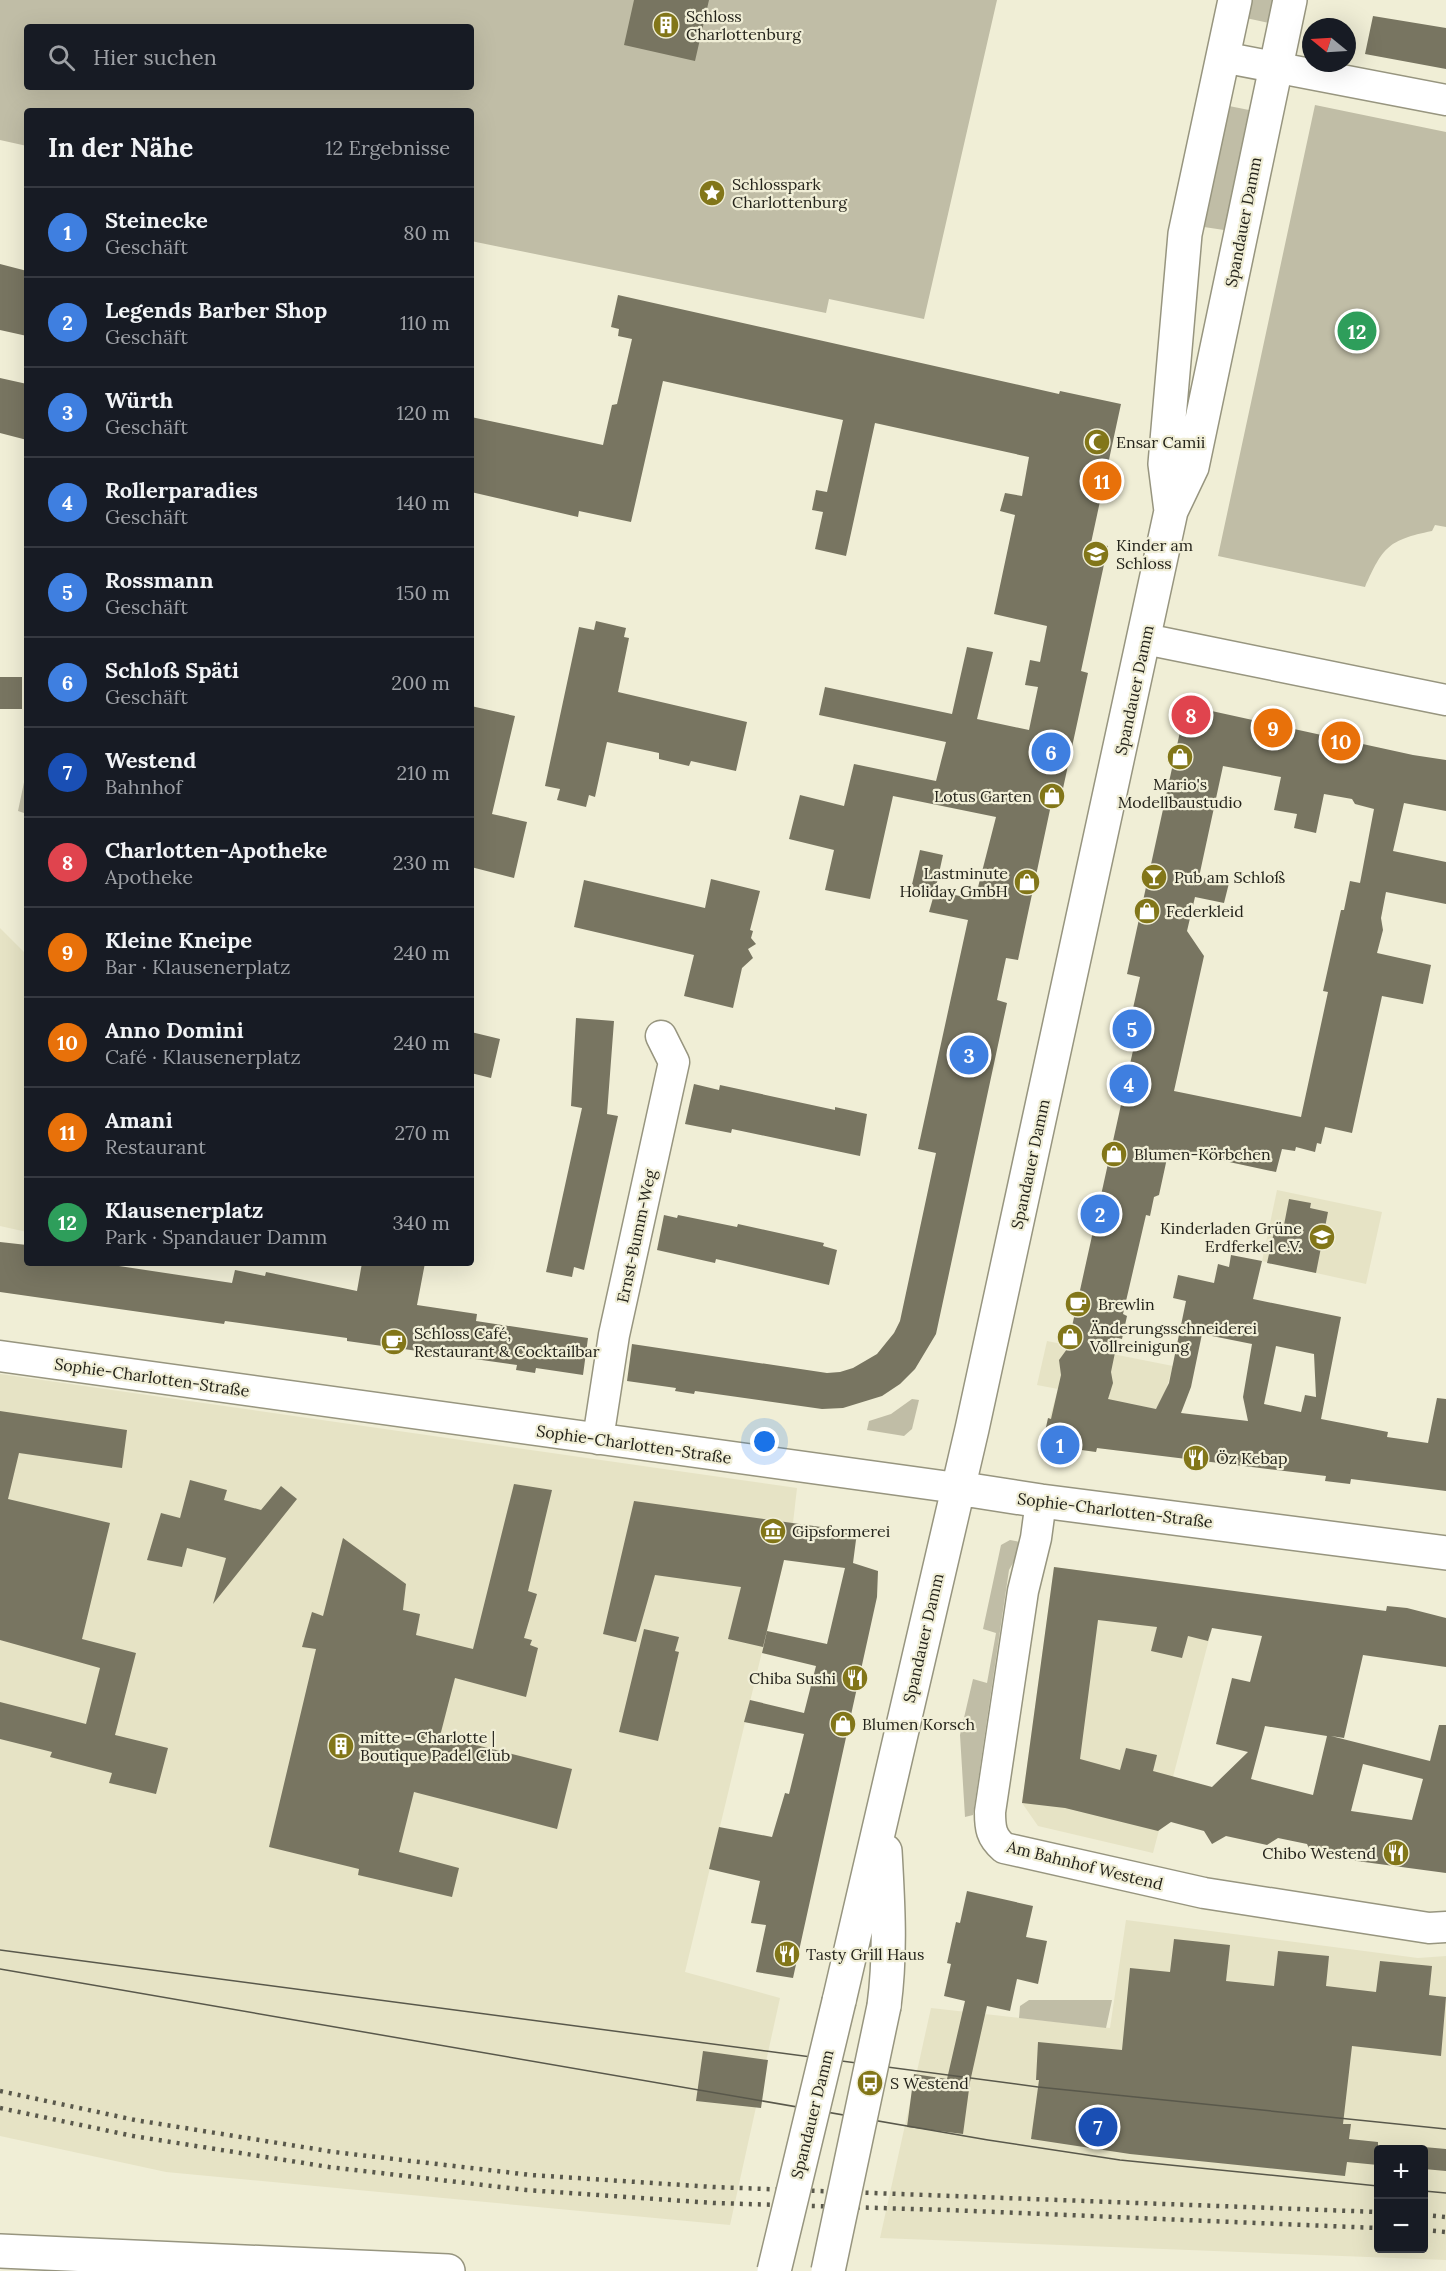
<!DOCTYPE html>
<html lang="de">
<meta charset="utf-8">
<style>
:root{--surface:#171b24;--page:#20242c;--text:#f1f3f6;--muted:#9ea1a6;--line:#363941;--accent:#827619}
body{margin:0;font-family:Lora,serif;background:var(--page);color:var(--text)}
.controls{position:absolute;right:18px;bottom:18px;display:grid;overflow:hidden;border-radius:6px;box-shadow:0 6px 24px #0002}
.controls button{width:54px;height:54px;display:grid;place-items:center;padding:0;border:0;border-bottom:2px solid var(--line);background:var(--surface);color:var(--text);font:30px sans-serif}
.compass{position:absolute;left:1302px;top:18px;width:54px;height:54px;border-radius:50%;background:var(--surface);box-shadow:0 6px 24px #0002;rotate:288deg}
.you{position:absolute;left:765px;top:1442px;width:21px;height:21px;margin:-15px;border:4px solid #fff;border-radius:50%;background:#1a73e8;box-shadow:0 0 0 9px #1a73e833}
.badge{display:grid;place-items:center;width:39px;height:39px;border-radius:50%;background:var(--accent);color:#fff;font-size:20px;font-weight:700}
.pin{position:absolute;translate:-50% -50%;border:3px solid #fff;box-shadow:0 2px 6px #0006}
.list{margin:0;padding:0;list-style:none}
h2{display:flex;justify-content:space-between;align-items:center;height:78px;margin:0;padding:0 24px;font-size:26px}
h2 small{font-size:20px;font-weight:400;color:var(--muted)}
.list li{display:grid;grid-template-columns:39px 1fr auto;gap:18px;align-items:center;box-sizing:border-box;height:90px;padding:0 24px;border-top:2px solid var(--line)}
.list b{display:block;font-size:22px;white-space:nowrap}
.list p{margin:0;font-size:20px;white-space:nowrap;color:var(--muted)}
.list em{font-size:20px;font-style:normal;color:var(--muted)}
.icon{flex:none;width:33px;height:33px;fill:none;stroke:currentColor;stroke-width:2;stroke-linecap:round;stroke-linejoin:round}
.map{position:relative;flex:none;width:1446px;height:2271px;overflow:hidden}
.search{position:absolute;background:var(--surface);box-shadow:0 6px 24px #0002;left:24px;top:24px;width:450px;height:66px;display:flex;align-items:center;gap:15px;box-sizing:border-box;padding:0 21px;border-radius:6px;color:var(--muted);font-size:22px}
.panel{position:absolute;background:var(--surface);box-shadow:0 6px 24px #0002;left:24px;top:108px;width:450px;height:1158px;border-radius:6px}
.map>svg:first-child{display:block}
.built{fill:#e6e3c5;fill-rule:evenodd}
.green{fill:#c0bda6;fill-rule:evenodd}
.building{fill:#787561;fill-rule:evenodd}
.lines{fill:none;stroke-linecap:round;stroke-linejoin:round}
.street-casing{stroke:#97957f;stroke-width:33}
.secondary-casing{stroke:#97957f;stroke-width:36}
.highway-casing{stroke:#97957f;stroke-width:36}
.street{stroke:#fff;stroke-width:30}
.secondary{stroke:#fff;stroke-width:33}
.highway{stroke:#fff;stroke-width:33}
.tram{stroke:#59584b;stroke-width:1.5}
.rail{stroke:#59584b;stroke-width:4.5;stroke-dasharray:3 6;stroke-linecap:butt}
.secondary-bridge-casing{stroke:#97957f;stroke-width:36;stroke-linecap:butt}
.secondary-bridge{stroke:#fff;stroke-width:33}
.labels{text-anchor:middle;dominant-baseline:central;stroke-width:4.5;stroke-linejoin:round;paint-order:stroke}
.poi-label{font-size:16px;fill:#24231b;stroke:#f0eed6;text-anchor:start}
.street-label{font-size:16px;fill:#24231b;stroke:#f0eed6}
</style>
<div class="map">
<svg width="1446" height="2271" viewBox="0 0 1446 2271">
<rect width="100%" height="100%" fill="#f0eed6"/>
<path class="built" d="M0 928 27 955V1232L0 1226Z
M1277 1190 1382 1212 1366 1284 1262 1261Z
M1047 1341 1173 1366 1160 1410 1128 1403 1122 1451 1097 1448 1096 1452 1046 1445V1442L1043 1441 1058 1389 1037 1385Z
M0 1374 797 1488 793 1523 685 1972 780 1998 730 2225 166 2172 0 2136Z
M1054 1567 1219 1589 1214 1628H1212L1153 1853 1038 1826 1022 1803Z
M1126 1920 1418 1958 1446 1956V2260L880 2238 931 2008 1110 2028ZM1378 2150H1424V2248H1378Z"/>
<path class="green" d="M0 0H997L924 319 829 299 826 313 471 241V111H27V146L0 140ZM27 27H471V87H27Z
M1250 0H1274L1269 23 1246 18Z
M1315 105 1446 132V527L1435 525 1432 531C1388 540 1383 547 1365 587L1218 556Z
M1229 106 1249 110 1224 230 1204 227Z
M27 768V814L18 811Z
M912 1399 919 1400 912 1429 904 1436 867 1430 869 1421 891 1414Z
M1010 1540 1020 1542 1017 1556 1009 1570 973 1815 965 1817 960 1735 973 1679 987 1683 996 1633 983 1629 1001 1545Z
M1029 2000H1112L1106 2028 1019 2018 1020 2006Z"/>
<path class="building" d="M634 0H709L695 61 624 45Z
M1373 16 1446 28V69L1365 54Z
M0 264 27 271V336L0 330Z
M618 295 1059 394 1060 391 1121 404 1091 543 1108 546 1081 671 1088 673 1059 807 1051 805 1018 960 1006 958 997 1000 1007 1003 936 1334 915 1369 900 1384 882 1396 843 1408 822 1409 695 1391 694 1394 675 1391 676 1388 627 1381 632 1344 827 1373 840 1372 853 1368 877 1354 894 1333 900 1321 936 1153 918 1149 968 920 929 912 933 898 910 893 920 850 943 855 934 896 935 891 975 899 996 817 893 796 870 899 825 890 834 850 789 839 800 795 844 806 854 764 936 781 946 742 819 715 825 687 952 714 967 647 993 652 977 719 1029 730 1038 687 1025 685 1030 660 1040 662 1047 626 994 614 1015 515 1000 511 1005 493 1022 496 1029 457 875 423 846 556 815 549 823 512 812 510 816 490 827 492 843 420 663 381 631 522 579 511 578 517 471 492V417L603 445 612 405 617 404 632 339 618 336 619 329 611 327Z
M0 378 27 384V440L0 433Z
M596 621 626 628 624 637 629 638 618 692 747 722 736 771 691 761 689 766 659 759V753L607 742 595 797 589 795 586 807 557 800 560 789 545 786 579 627 594 630Z
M0 677H22V709H0Z
M471 706 515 716 492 814 527 822 514 878 471 867Z
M1198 708 1413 755 1446 760V811L1404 803 1393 851 1446 862V904L1386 892 1381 918 1383 930 1377 953 1431 965 1423 1004 1382 996 1352 1133 1325 1127 1321 1144 1317 1143 1315 1152 1296 1147 1295 1151 1282 1149 1276 1172 1169 1149 1159 1195 1154 1197 1150 1216 1146 1215 1123 1314 1127 1316 1122 1339 1118 1338 1111 1372 1113 1383 1108 1399 1156 1409 1169 1383 1186 1301 1173 1298 1178 1275 1214 1283 1218 1264 1229 1267 1231 1255 1262 1261 1253 1299 1341 1317 1321 1419 1388 1432 1387 1437 1428 1443 1437 1398 1446 1399V1491L1351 1479 1350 1484 1325 1481 1326 1476 1097 1448 1096 1452 1046 1445V1442L1043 1441 1048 1418 1051 1419 1061 1375 1059 1360 1067 1349 1136 1037 1127 1035 1140 977 1127 974 1183 718ZM1223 766 1281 777 1274 810 1297 814 1294 828 1316 833 1324 794 1352 799 1355 804 1374 809 1360 883 1350 881 1344 910H1341L1323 991 1328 992 1301 1117 1174 1091 1204 956 1187 931 1195 897 1224 903 1229 883 1199 877ZM1202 1334 1252 1344 1243 1397 1248 1421 1181 1413 1191 1387ZM1276 1346 1314 1354 1316 1397 1305 1395 1301 1412 1264 1404Z
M711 879 760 891 750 930 753 931 751 938 756 944 748 949 753 958 742 968 733 1008 684 996 694 955 574 927 584 880 705 908Z
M576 1018 614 1021 607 1114 618 1116 584 1270 574 1267 572 1277 546 1272 582 1108 571 1106Z
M471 1032 500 1039 491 1078 471 1073Z
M694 1084 719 1090 720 1085 835 1110V1107L867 1114 860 1156 732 1129 731 1133 685 1124Z
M1289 1199 1311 1203 1310 1208 1328 1212 1316 1273 1267 1263 1276 1223 1284 1225Z
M664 1215 677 1218 678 1215 737 1227 738 1224 824 1243 823 1246 837 1250 829 1285 716 1259 715 1263 657 1250Z
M0 1242 27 1245V1263H99L232 1283 235 1270 265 1276 266 1272 357 1291 362 1263H425L417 1305 477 1314 476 1321 588 1338 583 1375 536 1368 535 1373 516 1370 517 1365 347 1341V1338L225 1321 224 1324 0 1292Z
M0 1411 127 1430 122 1468 19 1453 8 1499 110 1523 82 1639 136 1653 115 1735 168 1748 156 1794 109 1783 112 1773 50 1757 52 1752 0 1739V1702L86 1724 100 1668 0 1640Z
M190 1480 227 1490 224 1500 261 1510 281 1486 297 1499 213 1604 226 1558 187 1548 182 1567 147 1560 161 1513 180 1518Z
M514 1484 552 1490 528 1591 537 1594 524 1638 532 1640 530 1645 538 1648 526 1697 455 1678 440 1736 572 1769 557 1829 414 1792 399 1852 459 1868 452 1897 358 1875 359 1869 269 1847 316 1649 302 1647 312 1612 323 1616 343 1538 406 1584 403 1610 420 1614 416 1635 473 1649Z
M634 1501 857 1532 853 1563 878 1571 877 1597 793 1978 756 1972 766 1925 751 1923 760 1881 709 1869 719 1827 772 1837 785 1793 789 1794 804 1734 744 1722 750 1700 804 1713 816 1666 762 1653 767 1631 827 1644 845 1568 784 1560 763 1647 728 1639 741 1587 655 1575 636 1642 603 1634Z
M1054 1567 1386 1611 1387 1606 1407 1608 1446 1618V1667L1363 1655 1344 1738 1331 1736 1430 1761 1439 1725H1446V1873L1312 1855 1307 1844 1278 1838 1267 1845 1226 1836 1212 1844 1204 1831 1171 1822 1158 1831 1065 1808 1022 1803ZM1098 1620 1157 1627 1151 1651 1182 1658 1188 1636 1208 1641 1212 1628 1262 1636 1250 1682 1232 1678 1216 1744 1248 1752 1212 1787 1153 1771 1157 1755 1126 1748 1120 1770 1080 1759ZM1265 1726 1327 1736 1313 1795 1251 1779ZM1363 1764 1423 1779 1412 1820 1351 1811Z
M644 1629 679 1637 675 1651 679 1652 658 1741 619 1732Z
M967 1891 1033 1906 1026 1937 1047 1941 1038 1984 1017 1979 1010 2011 987 2006 970 2082 963 2134 907 2127 914 2074 947 2079 965 2001 944 1996 951 1964 947 1963 956 1922 960 1923Z
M1174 1939 1230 1945 1226 1981 1274 1986 1278 1951 1329 1956 1326 1986 1376 1992 1380 1961 1432 1966 1429 1995 1446 1997 1441 2056 1352 2046 1343 2124H1351L1349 2139 1378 2142V2165L1347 2162 1345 2176 1130 2154 1031 2139 1039 2080H1036L1038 2042 1122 2050 1130 1968 1170 1972Z
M703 2051 768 2060 761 2108 696 2101Z
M1424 2147 1446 2149V2171L1424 2169Z"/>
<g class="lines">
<defs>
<path id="street" d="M1222 57 1446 100
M1145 639 1446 700
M0 1356 957 1488
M598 1439 614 1335 674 1062 661 1036
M1041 1501 1036 1538 1023 1591 990 1812C990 1828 991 1837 1004 1848L1204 1893 1429 1928 1446 1927"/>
<path id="secondary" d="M1171 511 1165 464 1185 234 1235 0
M957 1488 1041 1501 1446 1553
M839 2001 972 1429 1171 511 1192 467 1290 0
M884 2006C891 1954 888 1903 885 1851"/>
<path id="highway" d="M0 2251 448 2271"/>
</defs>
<use href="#street" class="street-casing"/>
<use href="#secondary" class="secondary-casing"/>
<use href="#highway" class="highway-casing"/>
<use href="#street" class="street"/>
<use href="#secondary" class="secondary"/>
<use href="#highway" class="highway"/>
<path class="tram" d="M0 1950 1038 2087 1446 2129
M0 1969 988 2140 1120 2160 1378 2186
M1424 2191 1446 2193"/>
<path class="rail" d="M0 2091 135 2120 334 2152 531 2175 713 2187 1378 2212
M0 2108 133 2136 329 2167 526 2190 713 2203 947 2210 1378 2228
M1424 2215 1446 2217
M1424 2230 1446 2232"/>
<defs>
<path id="secondary-bridge" d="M774 2271 839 2001
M828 2271 884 2006"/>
</defs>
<use href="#secondary-bridge" class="secondary-bridge-casing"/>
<use href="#secondary-bridge" class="secondary-bridge"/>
</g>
<defs>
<symbol id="building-disc" viewBox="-11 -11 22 22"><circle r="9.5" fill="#827619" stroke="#f0eed6"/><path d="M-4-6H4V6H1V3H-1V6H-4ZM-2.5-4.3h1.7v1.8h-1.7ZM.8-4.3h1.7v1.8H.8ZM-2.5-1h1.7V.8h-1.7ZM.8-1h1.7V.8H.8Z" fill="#fff"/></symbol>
<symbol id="sight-disc" viewBox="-11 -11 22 22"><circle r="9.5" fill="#827619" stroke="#f0eed6"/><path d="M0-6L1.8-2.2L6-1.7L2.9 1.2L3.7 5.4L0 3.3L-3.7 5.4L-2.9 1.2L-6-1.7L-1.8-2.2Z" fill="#fff"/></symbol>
<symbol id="mosque-disc" viewBox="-11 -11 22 22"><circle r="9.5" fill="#827619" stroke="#f0eed6"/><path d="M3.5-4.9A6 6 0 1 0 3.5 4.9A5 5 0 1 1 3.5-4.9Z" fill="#fff"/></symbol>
<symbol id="school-disc" viewBox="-11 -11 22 22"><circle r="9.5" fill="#827619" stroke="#f0eed6"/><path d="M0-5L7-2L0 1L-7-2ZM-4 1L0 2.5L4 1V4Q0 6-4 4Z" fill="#fff"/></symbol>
<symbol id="shop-disc" viewBox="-11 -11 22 22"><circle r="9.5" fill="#827619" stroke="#f0eed6"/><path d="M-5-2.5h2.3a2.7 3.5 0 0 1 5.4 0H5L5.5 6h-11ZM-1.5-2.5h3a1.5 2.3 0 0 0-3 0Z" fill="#fff"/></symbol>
<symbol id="bar-disc" viewBox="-11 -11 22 22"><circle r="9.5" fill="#827619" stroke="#f0eed6"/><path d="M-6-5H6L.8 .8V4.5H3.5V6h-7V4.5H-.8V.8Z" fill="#fff"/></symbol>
<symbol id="cafe-disc" viewBox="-11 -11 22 22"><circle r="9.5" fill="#827619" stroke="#f0eed6"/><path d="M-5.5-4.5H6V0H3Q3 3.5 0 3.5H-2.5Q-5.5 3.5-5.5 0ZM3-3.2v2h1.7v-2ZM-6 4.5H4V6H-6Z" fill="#fff"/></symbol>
<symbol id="restaurant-disc" viewBox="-11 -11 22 22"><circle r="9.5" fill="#827619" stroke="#f0eed6"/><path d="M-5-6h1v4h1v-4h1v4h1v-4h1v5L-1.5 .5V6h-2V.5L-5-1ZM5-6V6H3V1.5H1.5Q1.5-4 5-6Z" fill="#fff"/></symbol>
<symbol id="museum-disc" viewBox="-11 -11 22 22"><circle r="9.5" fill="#827619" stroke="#f0eed6"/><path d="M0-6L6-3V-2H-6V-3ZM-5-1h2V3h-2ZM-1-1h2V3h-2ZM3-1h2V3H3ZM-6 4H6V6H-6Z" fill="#fff"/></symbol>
<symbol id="bus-disc" viewBox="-11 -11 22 22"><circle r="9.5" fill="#827619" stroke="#f0eed6"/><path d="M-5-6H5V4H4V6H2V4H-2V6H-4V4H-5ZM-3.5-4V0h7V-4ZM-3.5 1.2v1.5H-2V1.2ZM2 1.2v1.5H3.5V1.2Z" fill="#fff"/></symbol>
</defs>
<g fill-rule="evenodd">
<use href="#building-disc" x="651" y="10" width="30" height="30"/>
<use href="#sight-disc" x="697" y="178" width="30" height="30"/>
<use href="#mosque-disc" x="1082" y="427" width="30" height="30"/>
<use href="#school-disc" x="1081" y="539" width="30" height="30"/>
<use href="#shop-disc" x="1165" y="742" width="30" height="30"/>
<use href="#shop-disc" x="1037" y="781" width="30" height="30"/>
<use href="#bar-disc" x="1139" y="862" width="30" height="30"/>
<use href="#shop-disc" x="1012" y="867" width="30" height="30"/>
<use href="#shop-disc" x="1132" y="896" width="30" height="30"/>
<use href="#shop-disc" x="1099" y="1139" width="30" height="30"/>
<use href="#school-disc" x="1307" y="1222" width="30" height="30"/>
<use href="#cafe-disc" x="1063" y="1289" width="30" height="30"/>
<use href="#shop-disc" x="1055" y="1322" width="30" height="30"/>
<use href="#cafe-disc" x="379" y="1327" width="30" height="30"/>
<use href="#restaurant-disc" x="1181" y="1443" width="30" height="30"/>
<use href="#museum-disc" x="758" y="1516" width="30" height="30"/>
<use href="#restaurant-disc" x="840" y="1663" width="30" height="30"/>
<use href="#shop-disc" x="828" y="1709" width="30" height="30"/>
<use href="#building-disc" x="326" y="1731" width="30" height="30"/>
<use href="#restaurant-disc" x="1381" y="1838" width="30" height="30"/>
<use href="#restaurant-disc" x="772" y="1939" width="30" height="30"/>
<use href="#bus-disc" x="855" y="2068" width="30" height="30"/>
</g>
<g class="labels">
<g class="poi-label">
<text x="686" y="16">Schloss<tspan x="686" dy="18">Charlottenburg</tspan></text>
<text x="732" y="184">Schlosspark<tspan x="732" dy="18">Charlottenburg</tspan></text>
<text x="1116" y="442">Ensar Camii</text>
<text x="1116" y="545">Kinder am<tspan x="1116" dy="18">Schloss</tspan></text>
<text x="1180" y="784" text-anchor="middle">Mario's<tspan x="1180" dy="18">Modellbaustudio</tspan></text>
<text x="1032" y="796" text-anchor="end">Lotus Garten</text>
<text x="1008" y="873" text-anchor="end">Lastminute<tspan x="1008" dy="18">Holiday GmbH</tspan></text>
<text x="1174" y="877">Pub am Schloß</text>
<text x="1166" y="911">Federkleid</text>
<text x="1134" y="1154">Blumen-Körbchen</text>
<text x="1302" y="1228" text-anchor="end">Kinderladen Grüne<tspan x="1302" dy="18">Erdferkel e.V.</tspan></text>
<text x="1098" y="1304">Brewlin</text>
<text x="1090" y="1328">Änderungsschneiderei<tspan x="1090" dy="18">Vollreinigung</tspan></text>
<text x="414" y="1333">Schloss Café,<tspan x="414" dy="18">Restaurant &amp; Cocktailbar</tspan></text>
<text x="1216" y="1458">Öz Kebap</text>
<text x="792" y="1531">Gipsformerei</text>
<text x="836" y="1678" text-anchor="end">Chiba Sushi</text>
<text x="862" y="1724">Blumen Korsch</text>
<text x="360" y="1737">mitte - Charlotte |<tspan x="360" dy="18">Boutique Padel Club</tspan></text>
<text x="1376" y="1853" text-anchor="end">Chibo Westend</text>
<text x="806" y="1954">Tasty Grill Haus</text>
<text x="890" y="2083">S Westend</text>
</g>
<g class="street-label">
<text transform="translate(1243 222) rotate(-79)">Spandauer Damm</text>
<text transform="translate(1134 690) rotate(-78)">Spandauer Damm</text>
<text transform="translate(1030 1164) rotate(-78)">Spandauer Damm</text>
<text transform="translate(636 1236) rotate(-78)">Ernst-Bumm-Weg</text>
<text transform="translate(152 1377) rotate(8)">Sophie-Charlotten-Straße</text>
<text transform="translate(634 1444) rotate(8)">Sophie-Charlotten-Straße</text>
<text transform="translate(1115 1510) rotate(7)">Sophie-Charlotten-Straße</text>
<text transform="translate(923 1638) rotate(-77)">Spandauer Damm</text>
<text transform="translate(1085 1865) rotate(14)">Am Bahnhof Westend</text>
<text transform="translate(812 2114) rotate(-76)">Spandauer Damm</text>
</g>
</g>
</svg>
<div class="controls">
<button>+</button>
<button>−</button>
</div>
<svg class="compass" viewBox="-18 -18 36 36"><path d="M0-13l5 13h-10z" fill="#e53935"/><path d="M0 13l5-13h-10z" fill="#9ea1a6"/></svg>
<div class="you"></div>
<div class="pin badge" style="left:1060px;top:1445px;background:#3f7fe0">1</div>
<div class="pin badge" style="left:1100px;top:1214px;background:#3f7fe0">2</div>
<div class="pin badge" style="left:969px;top:1055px;background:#3f7fe0">3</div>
<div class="pin badge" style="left:1129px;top:1084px;background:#3f7fe0">4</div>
<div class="pin badge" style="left:1132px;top:1029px;background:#3f7fe0">5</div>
<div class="pin badge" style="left:1051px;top:752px;background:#3f7fe0">6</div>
<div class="pin badge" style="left:1098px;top:2127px;background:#1a4fb4">7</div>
<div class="pin badge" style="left:1191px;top:715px;background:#e0444e">8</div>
<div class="pin badge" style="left:1273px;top:728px;background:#e8710a">9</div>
<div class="pin badge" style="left:1341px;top:741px;background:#e8710a">10</div>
<div class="pin badge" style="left:1102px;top:481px;background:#e8710a">11</div>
<div class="pin badge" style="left:1357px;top:331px;background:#2e9e5b">12</div>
<div class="search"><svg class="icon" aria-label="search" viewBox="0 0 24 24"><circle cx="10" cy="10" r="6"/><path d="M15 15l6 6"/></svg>Hier suchen</div>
<section class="panel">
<h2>In der Nähe<small>12 Ergebnisse</small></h2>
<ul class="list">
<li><span class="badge" style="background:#3f7fe0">1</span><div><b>Steinecke</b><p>Geschäft</p></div><em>80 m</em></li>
<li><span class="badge" style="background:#3f7fe0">2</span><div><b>Legends Barber Shop</b><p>Geschäft</p></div><em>110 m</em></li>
<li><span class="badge" style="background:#3f7fe0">3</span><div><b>Würth</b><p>Geschäft</p></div><em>120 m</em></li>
<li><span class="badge" style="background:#3f7fe0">4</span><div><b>Rollerparadies</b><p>Geschäft</p></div><em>140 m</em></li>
<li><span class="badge" style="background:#3f7fe0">5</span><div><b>Rossmann</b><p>Geschäft</p></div><em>150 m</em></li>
<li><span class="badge" style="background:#3f7fe0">6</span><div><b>Schloß Späti</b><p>Geschäft</p></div><em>200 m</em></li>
<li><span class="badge" style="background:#1a4fb4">7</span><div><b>Westend</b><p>Bahnhof</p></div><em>210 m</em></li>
<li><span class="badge" style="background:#e0444e">8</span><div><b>Charlotten-Apotheke</b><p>Apotheke</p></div><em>230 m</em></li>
<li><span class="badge" style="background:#e8710a">9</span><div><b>Kleine Kneipe</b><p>Bar · Klausenerplatz</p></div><em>240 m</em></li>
<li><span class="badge" style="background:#e8710a">10</span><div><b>Anno Domini</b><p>Café · Klausenerplatz</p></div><em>240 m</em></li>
<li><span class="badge" style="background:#e8710a">11</span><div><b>Amani</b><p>Restaurant</p></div><em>270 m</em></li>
<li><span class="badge" style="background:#2e9e5b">12</span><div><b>Klausenerplatz</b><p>Park · Spandauer Damm</p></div><em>340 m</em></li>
</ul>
</section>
</div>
